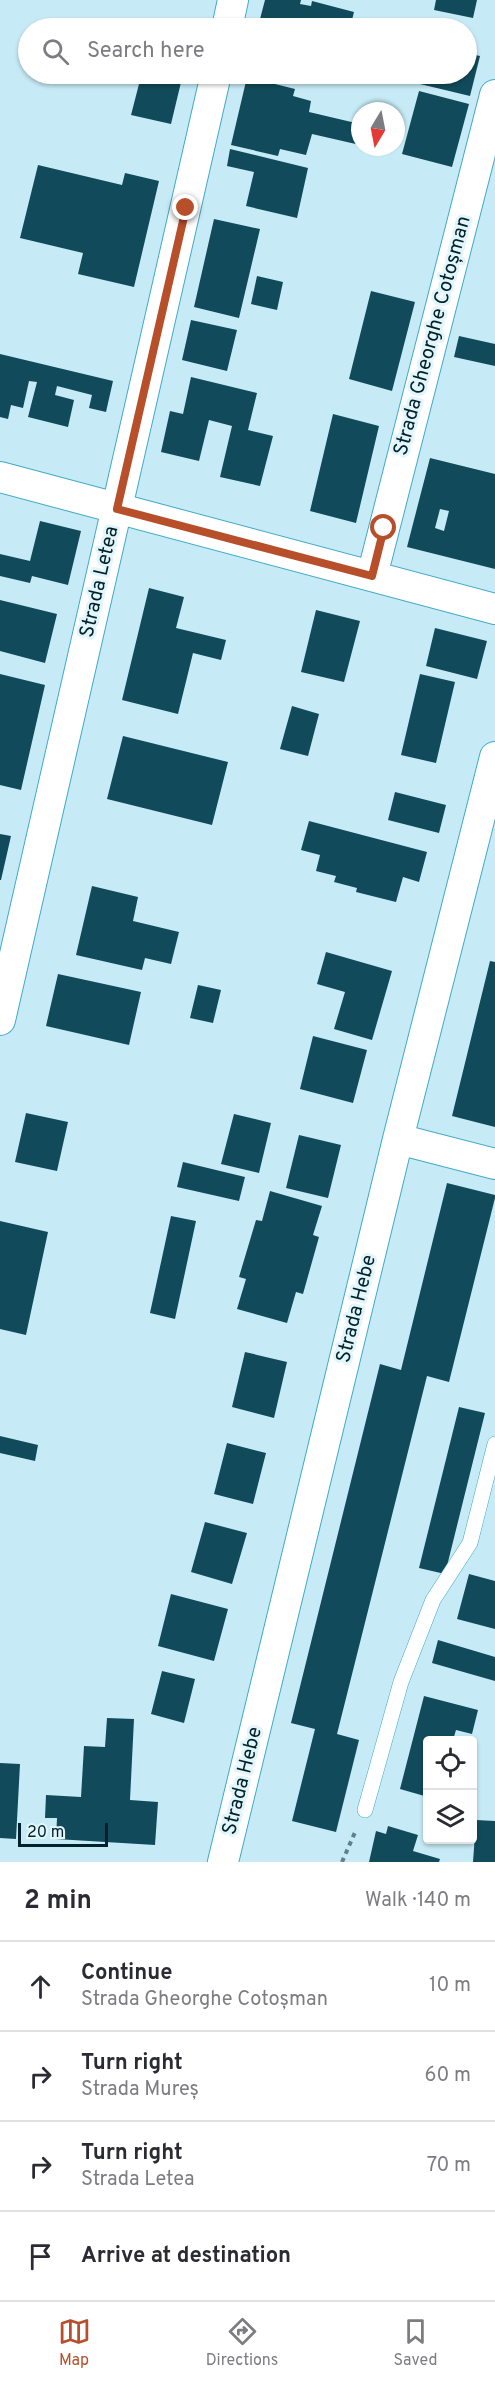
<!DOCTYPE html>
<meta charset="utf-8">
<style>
:root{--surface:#fff;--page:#f7f7f7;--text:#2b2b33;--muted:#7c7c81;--line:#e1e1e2;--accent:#b74f2a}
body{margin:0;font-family:Overpass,sans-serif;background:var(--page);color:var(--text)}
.controls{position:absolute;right:18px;bottom:18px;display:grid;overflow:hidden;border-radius:6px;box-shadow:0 2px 4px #0004}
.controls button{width:54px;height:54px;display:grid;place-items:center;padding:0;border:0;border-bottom:2px solid var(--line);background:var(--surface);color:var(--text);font:30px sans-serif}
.compass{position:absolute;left:351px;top:102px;width:54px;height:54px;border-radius:50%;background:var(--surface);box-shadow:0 2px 4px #0004;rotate:190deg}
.scale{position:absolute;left:18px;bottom:15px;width:90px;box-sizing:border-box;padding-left:6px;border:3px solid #01222b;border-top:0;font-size:16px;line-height:21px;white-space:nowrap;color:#01222b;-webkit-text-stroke:4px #e2f5fa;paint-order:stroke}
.stop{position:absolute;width:18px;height:18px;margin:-14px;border:4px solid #b74f2a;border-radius:50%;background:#fff}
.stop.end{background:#b74f2a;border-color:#fff;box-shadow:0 2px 6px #0008}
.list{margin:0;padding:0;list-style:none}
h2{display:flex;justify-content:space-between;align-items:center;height:78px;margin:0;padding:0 24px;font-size:26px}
h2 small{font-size:20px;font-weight:400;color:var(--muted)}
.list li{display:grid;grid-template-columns:39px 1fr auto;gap:18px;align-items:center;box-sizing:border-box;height:90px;padding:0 24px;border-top:2px solid var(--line)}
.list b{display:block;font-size:22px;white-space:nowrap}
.list p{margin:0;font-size:20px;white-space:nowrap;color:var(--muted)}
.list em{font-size:20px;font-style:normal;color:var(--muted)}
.icon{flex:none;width:33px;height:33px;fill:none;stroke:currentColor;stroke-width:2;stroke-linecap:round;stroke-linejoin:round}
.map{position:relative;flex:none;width:495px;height:1862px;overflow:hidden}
.search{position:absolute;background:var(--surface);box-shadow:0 2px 4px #0004;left:18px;right:18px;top:18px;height:66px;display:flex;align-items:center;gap:15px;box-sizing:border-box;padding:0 21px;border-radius:33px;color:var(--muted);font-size:22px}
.sheet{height:438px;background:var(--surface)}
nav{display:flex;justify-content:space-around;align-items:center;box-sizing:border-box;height:84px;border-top:2px solid var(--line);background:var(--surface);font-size:16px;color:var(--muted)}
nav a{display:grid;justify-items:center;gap:3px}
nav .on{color:var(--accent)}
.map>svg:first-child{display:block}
.building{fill:#114b5b;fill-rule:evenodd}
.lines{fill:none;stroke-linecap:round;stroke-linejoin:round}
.service-casing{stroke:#40aac7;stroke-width:16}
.minor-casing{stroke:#40aac7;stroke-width:32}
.path{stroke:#5e818c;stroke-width:4;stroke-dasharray:4.5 4.5;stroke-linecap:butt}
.service{stroke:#fff;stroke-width:15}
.minor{stroke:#fff;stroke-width:30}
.route{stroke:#b74f2a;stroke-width:8}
.labels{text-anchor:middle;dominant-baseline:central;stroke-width:6;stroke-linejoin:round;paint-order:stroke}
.street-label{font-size:20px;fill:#01222b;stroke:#e2f5fa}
</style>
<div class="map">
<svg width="495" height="1862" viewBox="0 0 495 1862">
<rect width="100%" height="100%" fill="#c6ebf7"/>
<path class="building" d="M265 0H301L300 4 311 6 312 1 354 12 350 28H298L260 19Z
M436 0H477L473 18 434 10Z
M104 19 140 28H102Z
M68 21 98 28H66Z
M466 53 480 56 470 96 420 84 423 74H466Z
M98 74H183L171 124 131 115 139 84Z
M247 77 295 89 293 96 311 101 309 112 360 124V145L312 134 306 155 280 149 278 156 231 145Z
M419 91 469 104 452 167 402 154Z
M230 149 308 168 297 218 246 206 254 172 227 166Z
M38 165 122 185 125 173 159 181 134 287 78 274 83 253 20 238Z
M214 219 260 229 239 318 194 307Z
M257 276 283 282 277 310 251 304Z
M371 291 415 302 392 391 349 379Z
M191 320 237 330 227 371 182 360Z
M459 336 495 344V366L454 357Z
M0 354 113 381 106 412 89 408 92 395 57 386 55 395 74 400 68 427 28 417 37 382 29 381 23 408 11 405 8 419 0 417Z
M191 377 257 393 248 430 273 436 260 486 220 477 232 426 209 420 199 461 161 452 170 411 183 414Z
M333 414 379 426 356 523 310 511Z
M430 458 495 474V569L407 547ZM440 509 449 511 444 531 435 528Z
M40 521 81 531 68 585 32 576 30 583 0 576V554L30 561Z
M149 588 184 597 176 628 226 640 221 660 193 653 178 714 122 700Z
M0 600 57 614 45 663 0 651Z
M316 610 360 621 344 682 301 672Z
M435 628 487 641 477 679 426 666Z
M0 674 45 685 21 790 0 785Z
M420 674 455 682 436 763 401 755Z
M292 706 319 714 308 756 280 749Z
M123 736 228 762 212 825 107 799Z
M395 792 446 805 439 833 388 820Z
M309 821 427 852 419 882 403 877 396 902 356 892 357 888 334 882 336 876 316 871 320 855 301 850Z
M0 834 11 836 1 880H0Z
M92 886 138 897 133 921 179 932 171 964 145 958 142 970 76 955Z
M326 952 392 971 372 1040 334 1029 345 992 317 984Z
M490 961 495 962V1127L452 1116Z
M58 974 141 992 129 1045 46 1026Z
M198 985 221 990 213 1023 190 1018Z
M313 1036 367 1050 353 1103 300 1089Z
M26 1113 68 1122 57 1171 15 1162Z
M234 1114 271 1123 259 1173 221 1164Z
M299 1135 341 1145 328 1198 286 1188Z
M183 1162 245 1177 239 1201 177 1187Z
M447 1183 495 1195V1198L449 1382 427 1376 337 1734 359 1740 336 1832 292 1821 315 1729 291 1723 380 1364 401 1370Z
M270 1191 322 1206 313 1235 319 1237 303 1294 296 1292 287 1323 237 1309 246 1279 239 1277 256 1220 262 1221Z
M171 1216 196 1221 175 1319 150 1313Z
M0 1221 48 1232 26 1335 0 1329Z
M245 1352 287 1362 274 1418 232 1407Z
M459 1407 485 1413 445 1574 419 1568Z
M0 1436 38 1445 35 1461 0 1453Z
M227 1443 266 1453 253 1504 214 1494Z
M205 1522 247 1533 232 1584 191 1572Z
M469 1574 495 1581V1629L457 1619Z
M171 1594 228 1609 214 1661 158 1646Z
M438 1640 495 1657V1681L432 1663Z
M162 1671 195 1679 184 1723 151 1714Z
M424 1696 478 1710 472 1734 456 1730 453 1740H428V1797L400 1789Z
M107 1718 134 1719 130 1800 158 1802 155 1845 56 1839 57 1818H45L46 1795 81 1797 84 1746 105 1747Z
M0 1763 20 1764 16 1839 0 1838Z
M476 1820 495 1821V1862H473Z
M388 1826 418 1835 413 1851 440 1859 439 1862H369L376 1831 386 1834Z"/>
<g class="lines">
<defs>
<path id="service" d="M365 1810 401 1682 433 1600 470 1543 495 1444"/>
<path id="minor" d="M227 28 233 0
M0 477 495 609
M372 576 495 95
M0 1020 216 74
M398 1139 495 1164
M223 1862 398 1139 495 757"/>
</defs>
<use href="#service" class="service-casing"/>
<use href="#minor" class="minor-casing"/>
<path class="path" d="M342 1862 356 1830"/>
<use href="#service" class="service"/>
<use href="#minor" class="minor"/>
</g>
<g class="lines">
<path class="route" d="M186 208 117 509 372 576 384 528"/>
</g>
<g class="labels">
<g class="street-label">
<text transform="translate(433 336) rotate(-75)">Strada Gheorghe Cotoșman</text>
<text transform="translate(100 582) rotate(-77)">Strada Letea</text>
<text transform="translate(357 1309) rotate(-76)">Strada Hebe</text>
<text transform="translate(243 1781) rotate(-76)">Strada Hebe</text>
</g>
</g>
</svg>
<div class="controls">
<button><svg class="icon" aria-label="locate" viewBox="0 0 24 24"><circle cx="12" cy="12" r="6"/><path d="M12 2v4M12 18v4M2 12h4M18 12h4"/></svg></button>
<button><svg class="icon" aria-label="layers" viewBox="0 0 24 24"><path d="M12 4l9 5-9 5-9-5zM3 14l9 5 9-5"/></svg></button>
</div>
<svg class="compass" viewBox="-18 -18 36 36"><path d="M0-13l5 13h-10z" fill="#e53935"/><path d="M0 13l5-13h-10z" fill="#7c7c81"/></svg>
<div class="scale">20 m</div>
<div class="stop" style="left:384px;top:528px"></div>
<div class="stop end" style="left:186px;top:208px"></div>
<div class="search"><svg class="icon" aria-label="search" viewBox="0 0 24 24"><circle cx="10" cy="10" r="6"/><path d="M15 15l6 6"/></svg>Search here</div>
</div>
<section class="sheet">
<h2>2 min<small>Walk · 140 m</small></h2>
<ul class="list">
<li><svg class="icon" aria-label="ahead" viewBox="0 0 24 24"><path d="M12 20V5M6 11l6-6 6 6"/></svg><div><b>Continue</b><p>Strada Gheorghe Cotoșman</p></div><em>10 m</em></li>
<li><svg class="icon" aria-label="right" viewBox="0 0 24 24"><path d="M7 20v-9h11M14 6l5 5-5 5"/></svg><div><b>Turn right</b><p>Strada Mureș</p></div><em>60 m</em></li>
<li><svg class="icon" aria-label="right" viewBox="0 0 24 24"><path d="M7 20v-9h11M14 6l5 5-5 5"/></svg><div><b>Turn right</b><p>Strada Letea</p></div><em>70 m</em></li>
<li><svg class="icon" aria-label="arrive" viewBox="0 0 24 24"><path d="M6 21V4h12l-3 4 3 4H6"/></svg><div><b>Arrive at destination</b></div></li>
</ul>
</section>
<nav>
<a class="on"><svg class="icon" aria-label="map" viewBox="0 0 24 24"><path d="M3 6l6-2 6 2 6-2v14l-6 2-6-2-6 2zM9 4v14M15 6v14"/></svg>Map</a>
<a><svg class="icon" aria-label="directions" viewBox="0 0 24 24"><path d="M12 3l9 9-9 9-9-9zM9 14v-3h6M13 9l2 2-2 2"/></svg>Directions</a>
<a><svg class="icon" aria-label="saved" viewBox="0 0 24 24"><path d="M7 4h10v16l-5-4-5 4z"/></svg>Saved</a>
</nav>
